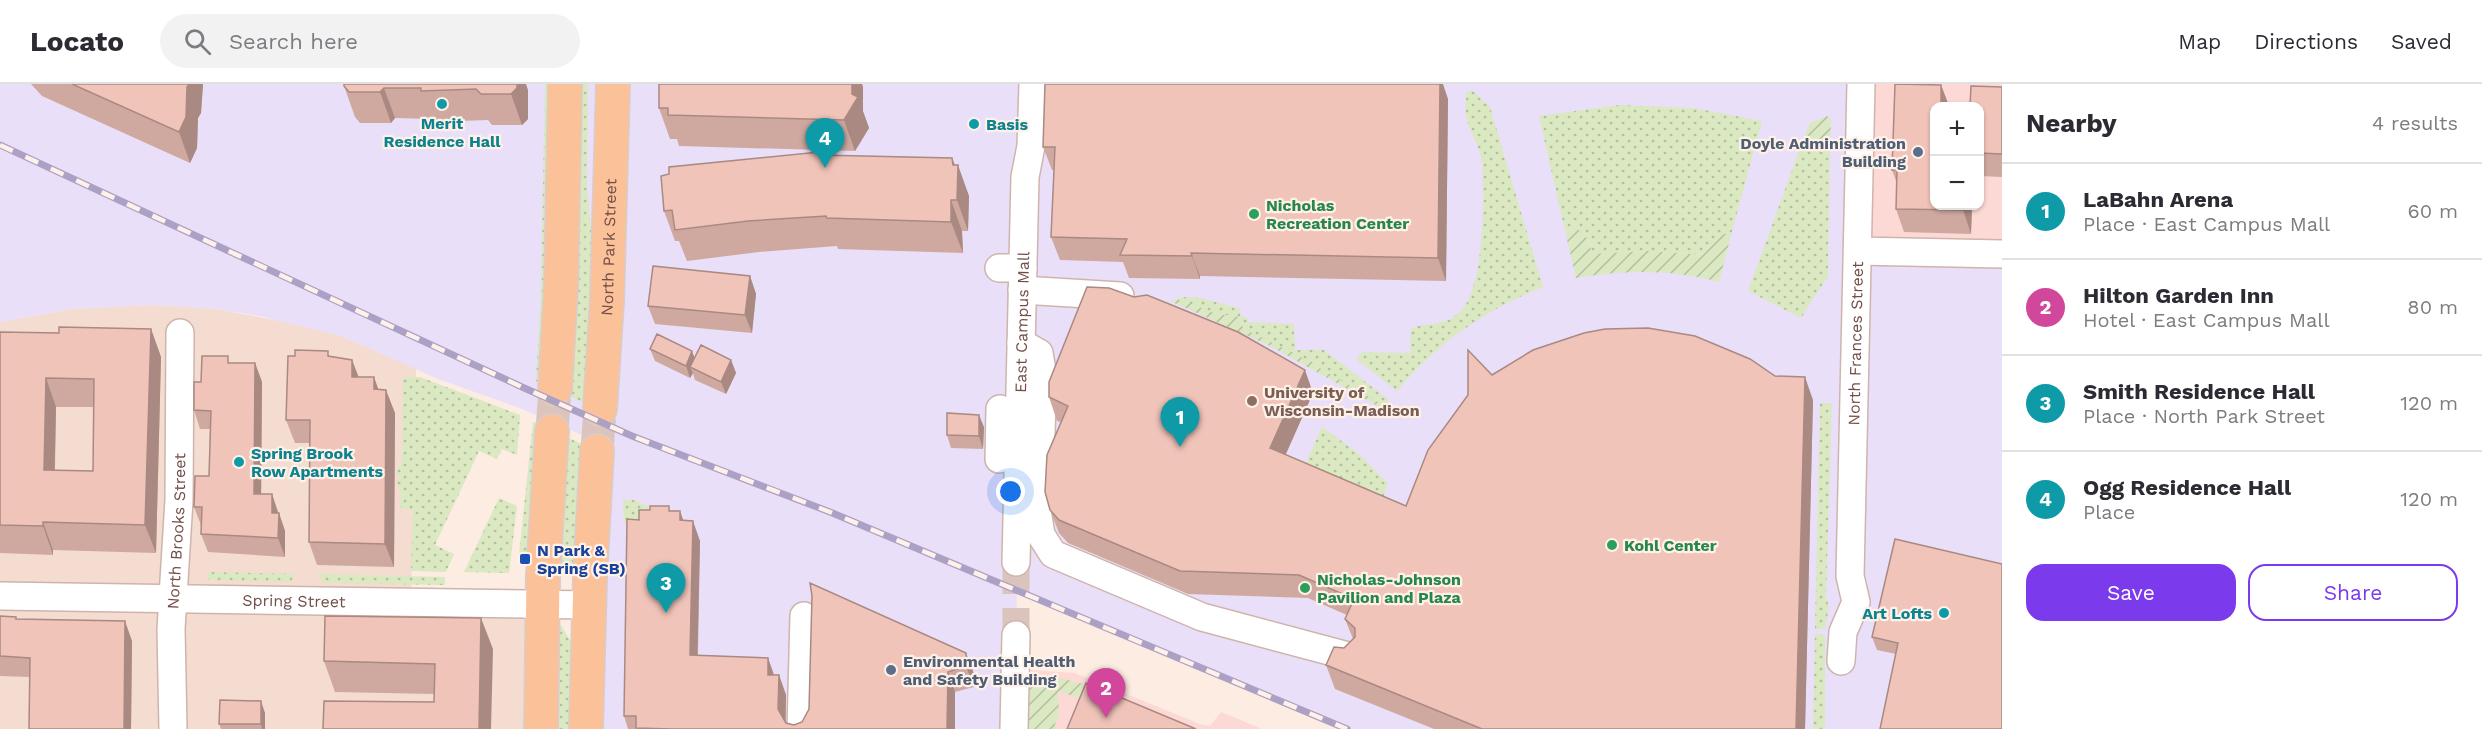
<!DOCTYPE html>
<meta charset="utf-8">
<style>
:root{--surface:#fff;--page:#f2f2f3;--text:#2b2b33;--muted:#7c7c81;--line:#e1e1e2;--accent:#7c3aed}
body{margin:0;font-family:"Work Sans",sans-serif;background:var(--page);color:var(--text)}
.controls{position:absolute;right:18px;top:18px;display:grid;overflow:hidden;border-radius:12px;box-shadow:0 2px 4px #0004}
.controls button{width:54px;height:54px;display:grid;place-items:center;padding:0;border:0;border-bottom:2px solid var(--line);background:var(--surface);color:var(--text);font:30px sans-serif}
.you{position:absolute;left:1011px;top:408px;width:21px;height:21px;margin:-15px;border:4px solid #fff;border-radius:50%;background:#1a73e8;box-shadow:0 0 0 9px #1a73e833}
.badge{display:grid;place-items:center;width:39px;height:39px;border-radius:50%;background:var(--accent);color:#fff;font-size:20px;font-weight:700}
.pin{position:absolute;translate:-50% -50px;filter:drop-shadow(0 2px 3px #0008)}
.pin::after{content:'';position:absolute;top:32px;width:21px;height:18px;background:inherit;clip-path:polygon(0 0,100% 0,50% 100%)}
.list{margin:0;padding:0;list-style:none}
h2{display:flex;justify-content:space-between;align-items:center;height:78px;margin:0;padding:0 24px;font-size:26px}
h2 small{font-size:20px;font-weight:400;color:var(--muted)}
.list li{display:grid;grid-template-columns:39px 1fr auto;gap:18px;align-items:center;box-sizing:border-box;height:96px;padding:0 24px;border-top:2px solid var(--line)}
.list b{display:block;font-size:22px;white-space:nowrap}
.list p{margin:0;font-size:20px;white-space:nowrap;color:var(--muted)}
.list em{font-size:20px;font-style:normal;color:var(--muted)}
.actions{display:flex;gap:12px;padding:18px 24px}
.actions a{flex:1;padding:14px 0;border:2px solid var(--accent);border-radius:18px;text-align:center;font-size:21px;color:var(--accent)}
.actions .main{background:var(--accent);color:#fff}
.icon{flex:none;width:33px;height:33px;fill:none;stroke:currentColor;stroke-width:2;stroke-linecap:round;stroke-linejoin:round}
.map{position:relative;flex:none;width:2002px;height:645px;overflow:hidden}
header{display:flex;align-items:center;gap:36px;box-sizing:border-box;height:84px;padding:0 30px;background:var(--surface);border-bottom:2px solid var(--line)}
header strong{font-size:28px}
nav{display:flex;gap:33px;margin-inline-start:auto;font-size:21px}
.search{width:420px;height:54px;background:var(--page);display:flex;align-items:center;gap:15px;box-sizing:border-box;padding:0 21px;border-radius:33px;color:var(--muted);font-size:22px}
main{display:flex}
aside{flex:1;background:var(--surface)}
.map>svg:first-child{display:block}
.residential{fill:#f4dcd0}
.commercial{fill:#fdd9d5;fill-rule:evenodd}
.education{fill:#e9dff8}
.grass{fill:url(#grass-dots)}
.garden{fill:url(#garden-furrows)}
.lines{fill:none;stroke-linecap:round;stroke-linejoin:round}
.minor-tunnel{stroke:#dac4bc;stroke-width:27;stroke-dasharray:27 14;stroke-linecap:butt}
.major-tunnel{stroke:#dac4bc;stroke-width:33;stroke-dasharray:33 16;stroke-linecap:butt}
.minor-casing{stroke:#cfb4ac;stroke-width:30}
.major-casing{stroke:#d8cdcc;stroke-width:36}
.minor{stroke:#fff;stroke-width:27}
.major{stroke:#fbc29a;stroke-width:33}
.rail-casing{stroke:#aca1c5;stroke-width:7}
.rail{stroke:#fff1e8;stroke-width:4.5;stroke-dasharray:14;stroke-linecap:butt}
.wall{fill:#cfa9a0;fill-rule:evenodd}
.shaded-wall{fill:#a98982}
.building{fill:#f1c4ba;stroke:#a98982;stroke-width:1.5;fill-rule:evenodd}
.culture-dot{fill:#0f9aa8;stroke:#fff1e8;stroke-width:2}
.service-dot{fill:#5c6f8a;stroke:#fff1e8;stroke-width:2}
.leisure-dot{fill:#2e9e5b;stroke:#fff1e8;stroke-width:2}
.education-dot{fill:#8d6e63;stroke:#fff1e8;stroke-width:2}
.transit-dot{fill:#1a4fb4;stroke:#fff1e8;stroke-width:2}
.labels{text-anchor:middle;dominant-baseline:central;stroke-width:4.5;stroke-linejoin:round;paint-order:stroke}
.culture-label{font-size:16px;font-weight:bold;fill:#0d838f;stroke:#fff1e8;text-anchor:start}
.service-label{font-size:16px;font-weight:bold;fill:#4e5e75;stroke:#fff1e8;text-anchor:end}
.leisure-label{font-size:16px;font-weight:bold;fill:#27864d;stroke:#fff1e8;text-anchor:start}
.street-label{font-size:16px;fill:#734e49;stroke:#fff1e8}
.education-label{font-size:16px;font-weight:bold;fill:#785e54;stroke:#fff1e8;text-anchor:start}
.transit-label{font-size:16px;font-weight:bold;fill:#164399;stroke:#fff1e8;text-anchor:start}
</style>
<header>
<strong>Locato</strong>
<div class="search"><svg class="icon" aria-label="search" viewBox="0 0 24 24"><circle cx="10" cy="10" r="6"/><path d="M15 15l6 6"/></svg>Search here</div>
<nav><a>Map</a><a>Directions</a><a>Saved</a></nav>
</header>
<main>
<div class="map">
<svg width="2002" height="645" viewBox="0 0 2002 645">
<defs>
<pattern id="grass-dots" width="8" height="8" patternUnits="userSpaceOnUse" patternTransform="scale(1.5)"><rect width="8" height="8" fill="#dae9c1"/><path d="M2 2h.1M6 6h.1" fill="none" stroke="#b5bf9f" stroke-width="1.8" stroke-linecap="round"/></pattern>
<pattern id="garden-furrows" width="10" height="10" patternUnits="userSpaceOnUse" patternTransform="scale(1.5)"><rect width="10" height="10" fill="#dae9c1"/><path d="M-1 1l2-2M0 10L10 0M9 11l2-2" fill="none" stroke="#b5bf9f"/></pattern>
</defs>
<rect width="100%" height="100%" fill="#fcece2"/>
<path class="residential" d="M153 221 216 225 301 241 341 252 416 284 411 518 542 520 541 645H0V238L72 225Z"/>
<path class="commercial" d="M1861 0H2002V157L1858 152ZM1934 22H1980V122H1934Z
M1015 585 1075 589 1200 640 1210 642 1221 628 1262 645H1014Z"/>
<path class="education" d="M0 0H1861L1858 152 2002 157V645H1347L1017 505 1014 645H586L598 358 520 324 438 295 341 252 259 232 216 225 153 221 72 225 0 238Z"/>
<path class="grass" d="M545 0H549L545 203 539 298 536 297 541 203Z
M579 0H588L587 104 594 178 587 320 569 312Z
M1473 7 1490 23 1543 203C1485 226 1437 259 1397 307L1356 275 1362 268 1410 269 1411 245C1420 238 1443 245 1461 227 1484 204 1485 112 1482 79 1481 62 1468 47 1466 31 1465 24 1466 15 1466 8Z
M1619 21 1694 24 1762 37 1731 151 1728 150 1708 161 1705 171 1648 167 1593 170 1588 156 1570 145 1565 147 1539 32Z
M1803 56 1825 57 1830 63 1828 192 1801 234 1748 207Z
M1182 213 1201 214 1241 225 1240 232 1248 234V238L1294 240 1295 266H1324L1389 316 1385 322 1292 268 1244 245 1237 232 1217 230 1177 215Z
M403 293H420L520 331 517 371 502 365 497 375 479 367 435 461 454 470 446 488 411 487 413 426 400 424 401 409 396 397 401 393 397 392V384L401 382 402 373Z
M1820 319H1832L1826 512 1829 523 1825 545H1815Z
M533 338 537 339 529 471 519 470Z
M1322 343 1358 369 1388 399 1382 417 1303 385Z
M566 353 585 361 574 488 558 487Z
M499 414 517 422 509 489 464 488Z
M623 416H635L672 434 624 440Z
M208 488 295 490 291 498 208 496Z
M318 490 445 493V501L324 499Z
M561 541 574 563 573 645H554L556 542Z
M1815 550H1825V645H1813Z"/>
<path class="garden" d="M1827 32 1831 36 1830 63 1825 57 1803 56 1810 39Z
M1577 145 1585 150 1593 170 1648 167 1703 171C1711 161 1714 146 1731 151L1719 198C1671 185 1624 186 1576 194L1565 147Z
M1177 215 1217 230 1237 232 1244 245 1292 268 1385 322 1383 325 1268 261 1170 217Z
M1056 593 1087 601 1078 614 1058 607 1059 632 1055 640 1056 645H1027V601L1036 596Z"/>
<g class="lines">
<path class="minor-tunnel" d="M1016 551V478"/>
<path class="major-tunnel" d="M552 347 555 305
M597 367 600 325"/>
<defs>
<g id="minor">
<path d="M1858 167 2002 170"/>
<path d="M999 184H1023"/>
<path d="M1022 206 1120 212"/>
<path d="M1021 259 1039 269 1043 292 1038 432 1041 451 1053 470 1202 533 1348 572"/>
<path d="M999 375 1000 325"/>
<path id="s1" d="M1016 478 1025 93 1031 62 1033 0"/>
<path id="s2" d="M0 512 589 521"/>
<path id="s3" d="M1841 577 1843 548 1856 518 1850 492 1861 0"/>
<path id="s4" d="M173 645 171 545 179 416 180 249"/>
<path d="M801 645 804 532"/>
<path d="M1014 645 1016 551"/>
</g>
<g id="major">
<path d="M555 305 561 203 565 0"/>
<path id="s5" d="M600 325 607 217 613 0"/>
<path d="M541 645 543 492 552 347"/>
<path d="M586 645 590 493 597 367"/>
</g>
</defs>
<use href="#minor" class="minor-casing"/>
<use href="#major" class="major-casing"/>
<use href="#minor" class="minor"/>
<use href="#major" class="major"/>
<defs>
<path id="rail" d="M0 61 522 303 632 352 830 428 1347 645"/>
</defs>
<use href="#rail" class="rail-casing"/>
<use href="#rail" class="rail"/>
</g>
<path class="wall" d="M31 0H203L201 29 198 34 197 64 190 79 42 12Z
M659 0H862L863 3V28L869 44 855 67 679 62 677 55H670L659 24Z
M1941 1 1949 22H1935V122H1972L1971 150 1904 148 1896 125 1897 100 1892 86Z
M344 2 528 6V35L522 41H492L488 36 432 38 431 35 395 34 391 39H360L355 33Z
M2002 3V93L1980 92V22Z
M1448 15 1446 197 1200 192V195L1129 194 1123 178 1060 176 1051 153 1054 86H1052L1043 63Z
M820 71 952 74 969 112 968 147H962L963 169 838 165 837 162 759 168 687 177 679 157H675L664 127Z
M750 192 756 210 752 249 655 240 648 222Z
M151 245 161 273 156 469 53 466V471L0 469V248L59 249ZM56 323H94L93 387 55 386Z
M650 265 694 274 731 276 736 289 726 310 695 296 693 289 690 294 655 277Z
M330 273 352 276 358 293H374L378 305 395 329 394 483 317 481 309 458 310 359H295L286 336Z
M231 279H255L262 298 261 410H272L285 447V473L208 468 201 450 202 441H201L194 423 209 392 210 345H200L194 326 201 298Z
M1492 291 1775 292 1813 316 1805 645H1434L1335 605 1326 581 1353 555 1345 535 1347 531 1308 514 1188 510 1068 459 1059 449 1050 426 1061 338 1057 337 1049 313 1313 309 1285 371 1406 422Z
M984 343 983 365 951 364 947 351Z
M650 426 680 427 683 437 700 457 698 571 768 574 774 591H779L786 611V639L794 641 802 638 966 569 974 590V603L955 608V645H628L624 632 639 436Z
M2002 480 1896 570 1877 566 1872 553Z
M0 532 132 557 131 645H29L30 593 0 592Z
M493 565 434 618V610L335 608 324 577Z
M265 629V645H221L219 640Z"/>
<path class="shaded-wall" d="M189 0H203L201 29 198 34 197 64 190 79 179 48 187 3Z
M517 0H526L528 6V35L522 41 511 10Z
M852 0H862L863 3V27L869 44 855 67 844 36 852 10Z
M1440 0H1443L1448 15 1446 197 1438 174Z
M1941 1 1949 22H1941Z
M384 4 395 34 391 39 380 8Z
M952 74 958 90V81L969 112 968 147 957 116Z
M951 116 962 147 963 169 951 138Z
M1963 122H1972L1971 150 1963 126Z
M1191 169 1200 192V195L1192 172Z
M750 192 756 210 752 249 745 231Z
M151 245 161 273 156 469 145 441Z
M692 267 697 280 690 283 693 289 690 294 686 282Z
M352 276 361 299 352 293Z
M731 276 736 289 726 310 721 298Z
M255 279 262 298 261 428 254 410Z
M1305 286 1313 309 1278 388 1270 364Z
M374 293 382 316 374 305Z
M1805 293 1813 316 1805 645H1796Z
M46 294 56 323 54 414 44 386Z
M386 306 395 329 394 483 385 460Z
M979 331 984 343 983 365 979 352Z
M272 410 278 429V447L272 429Z
M680 427 687 447 680 436Z
M279 429 285 447V473L278 454Z
M693 437 700 457 697 591 690 571Z
M43 438 53 466V471L43 442Z
M481 534 493 565 491 645H479Z
M125 537 132 557 131 645H124Z
M966 569 974 590V603L966 582Z
M768 574 775 594 768 591Z
M948 588 955 608V645H947Z
M779 591 786 611 785 645 778 625Z
M261 617 265 629V645H262L261 640Z"/>
<path class="building" d="M72 0H189L187 3 186 33 179 48Z
M344 0H517V4L511 10H481L476 5 421 7V4H384L380 8H349L344 2Z
M659 0H852V10L858 13 844 36 668 31V24H659Z
M1045 0H1440L1438 174 1191 169 1192 172 1120 171 1127 155 1051 153 1055 63H1043Z
M1895 0 1941 1V22H1935V122H1963V126L1896 125 1897 86H1892Z
M1971 2 2002 3V70L1980 69V22H1970Z
M819 68V71L952 74 953 81H958L957 116H951V138L827 134 826 132 748 137 675 146 672 126 664 127 661 92 669 90V83Z
M653 182 750 192 745 231 648 222Z
M1087 203 1109 204 1134 213 1147 211 1238 248 1305 286 1270 364 1406 422 1428 366 1468 311V266L1492 291 1533 266 1584 249 1605 245 1648 244 1695 252 1750 275 1775 292 1805 293 1796 645H1482L1326 581 1334 563 1344 564 1355 553V544L1345 535 1354 515 1299 491 1180 487 1059 436 1050 426 1045 408 1047 371 1068 322 1049 313V298Z
M59 243 151 245 145 441 43 438V442L0 441V248L59 249ZM46 294 94 295 93 387 44 386Z
M657 250 692 267 686 282 650 265Z
M701 261 731 276 721 298 690 283Z
M295 266 328 267V272L352 276V293H374V305L386 306 385 460 309 458 310 336H286L288 272H295Z
M202 272H228V279H255L254 410H272V429H279L278 454 201 450 202 423H194L195 392H209L211 327 194 326V298H201Z
M947 329 979 331V352L947 351Z
M650 422H669V427H680V436L693 437 690 571 768 574V591H779L778 625 786 639 794 641 802 638 809 625 812 512 810 499 966 569V582L948 588 947 645H672L636 644V632H624L627 435 639 436V426H650Z
M1895 455 2002 480V645H1880L1898 559 1872 553Z
M0 532 16 533V535L125 537 124 645H29L30 574 0 572Z
M325 532 481 534 479 645H323L324 617 434 618 435 580 324 577Z
M1086 599 1196 645H1067Z
M220 616 261 617V640H219Z"/>
<g class="culture-dot">
<circle cx="442" cy="20" r="6"/>
<circle cx="974" cy="40" r="6"/>
<circle cx="239" cy="378" r="6"/>
<circle cx="1944" cy="529" r="6"/>
</g>
<g class="service-dot">
<circle cx="1918" cy="68" r="6"/>
<circle cx="891" cy="586" r="6"/>
</g>
<g class="leisure-dot">
<circle cx="1254" cy="130" r="6"/>
<circle cx="1612" cy="461" r="6"/>
<circle cx="1305" cy="504" r="6"/>
</g>
<circle class="education-dot" cx="1252" cy="317" r="6"/>
<rect class="transit-dot" x="519" y="469" width="12" height="12" rx="3"/>
<g class="labels">
<g class="culture-label">
<text x="442" y="39" text-anchor="middle">Merit<tspan x="442" dy="18">Residence Hall</tspan></text>
<text x="986" y="40">Basis</text>
<text x="251" y="369">Spring Brook<tspan x="251" dy="18">Row Apartments</tspan></text>
<text x="1932" y="529" text-anchor="end">Art Lofts</text>
</g>
<g class="service-label">
<text x="1906" y="59">Doyle Administration<tspan x="1906" dy="18">Building</tspan></text>
<text x="903" y="577" text-anchor="start">Environmental Health<tspan x="903" dy="18">and Safety Building</tspan></text>
</g>
<g class="leisure-label">
<text x="1266" y="121">Nicholas<tspan x="1266" dy="18">Recreation Center</tspan></text>
<text x="1624" y="461">Kohl Center</text>
<text x="1317" y="495">Nicholas-Johnson<tspan x="1317" dy="18">Pavilion and Plaza</tspan></text>
</g>
<g class="street-label">
<text stroke="none"><textPath href="#s5" startOffset="162">North Park Street</textPath></text>
<text stroke="none"><textPath href="#s1" startOffset="240">East Campus Mall</textPath></text>
<text stroke="none"><textPath href="#s3" startOffset="321">North Frances Street</textPath></text>
<text stroke="none"><textPath href="#s4" startOffset="198">North Brooks Street</textPath></text>
<text stroke="none"><textPath href="#s2" startOffset="294">Spring Street</textPath></text>
</g>
<g class="education-label">
<text x="1264" y="308">University of<tspan x="1264" dy="18">Wisconsin-Madison</tspan></text>
</g>
<g class="transit-label">
<text x="537" y="466">N Park &amp;<tspan x="537" dy="18">Spring (SB)</tspan></text>
</g>
</g>
</svg>
<div class="controls">
<button>+</button>
<button>−</button>
</div>
<div class="you"></div>
<div class="pin badge" style="left:1180px;top:363px;background:#0f9aa8">1</div>
<div class="pin badge" style="left:1106px;top:634px;background:#d1479c">2</div>
<div class="pin badge" style="left:666px;top:529px;background:#0f9aa8">3</div>
<div class="pin badge" style="left:825px;top:84px;background:#0f9aa8">4</div>
</div>
<aside>
<h2>Nearby<small>4 results</small></h2>
<ul class="list">
<li><span class="badge" style="background:#0f9aa8">1</span><div><b>LaBahn Arena</b><p>Place · East Campus Mall</p></div><em>60 m</em></li>
<li><span class="badge" style="background:#d1479c">2</span><div><b>Hilton Garden Inn</b><p>Hotel · East Campus Mall</p></div><em>80 m</em></li>
<li><span class="badge" style="background:#0f9aa8">3</span><div><b>Smith Residence Hall</b><p>Place · North Park Street</p></div><em>120 m</em></li>
<li><span class="badge" style="background:#0f9aa8">4</span><div><b>Ogg Residence Hall</b><p>Place</p></div><em>120 m</em></li>
</ul>
<div class="actions"><a class="main">Save</a><a>Share</a></div>
</aside>
</main>
